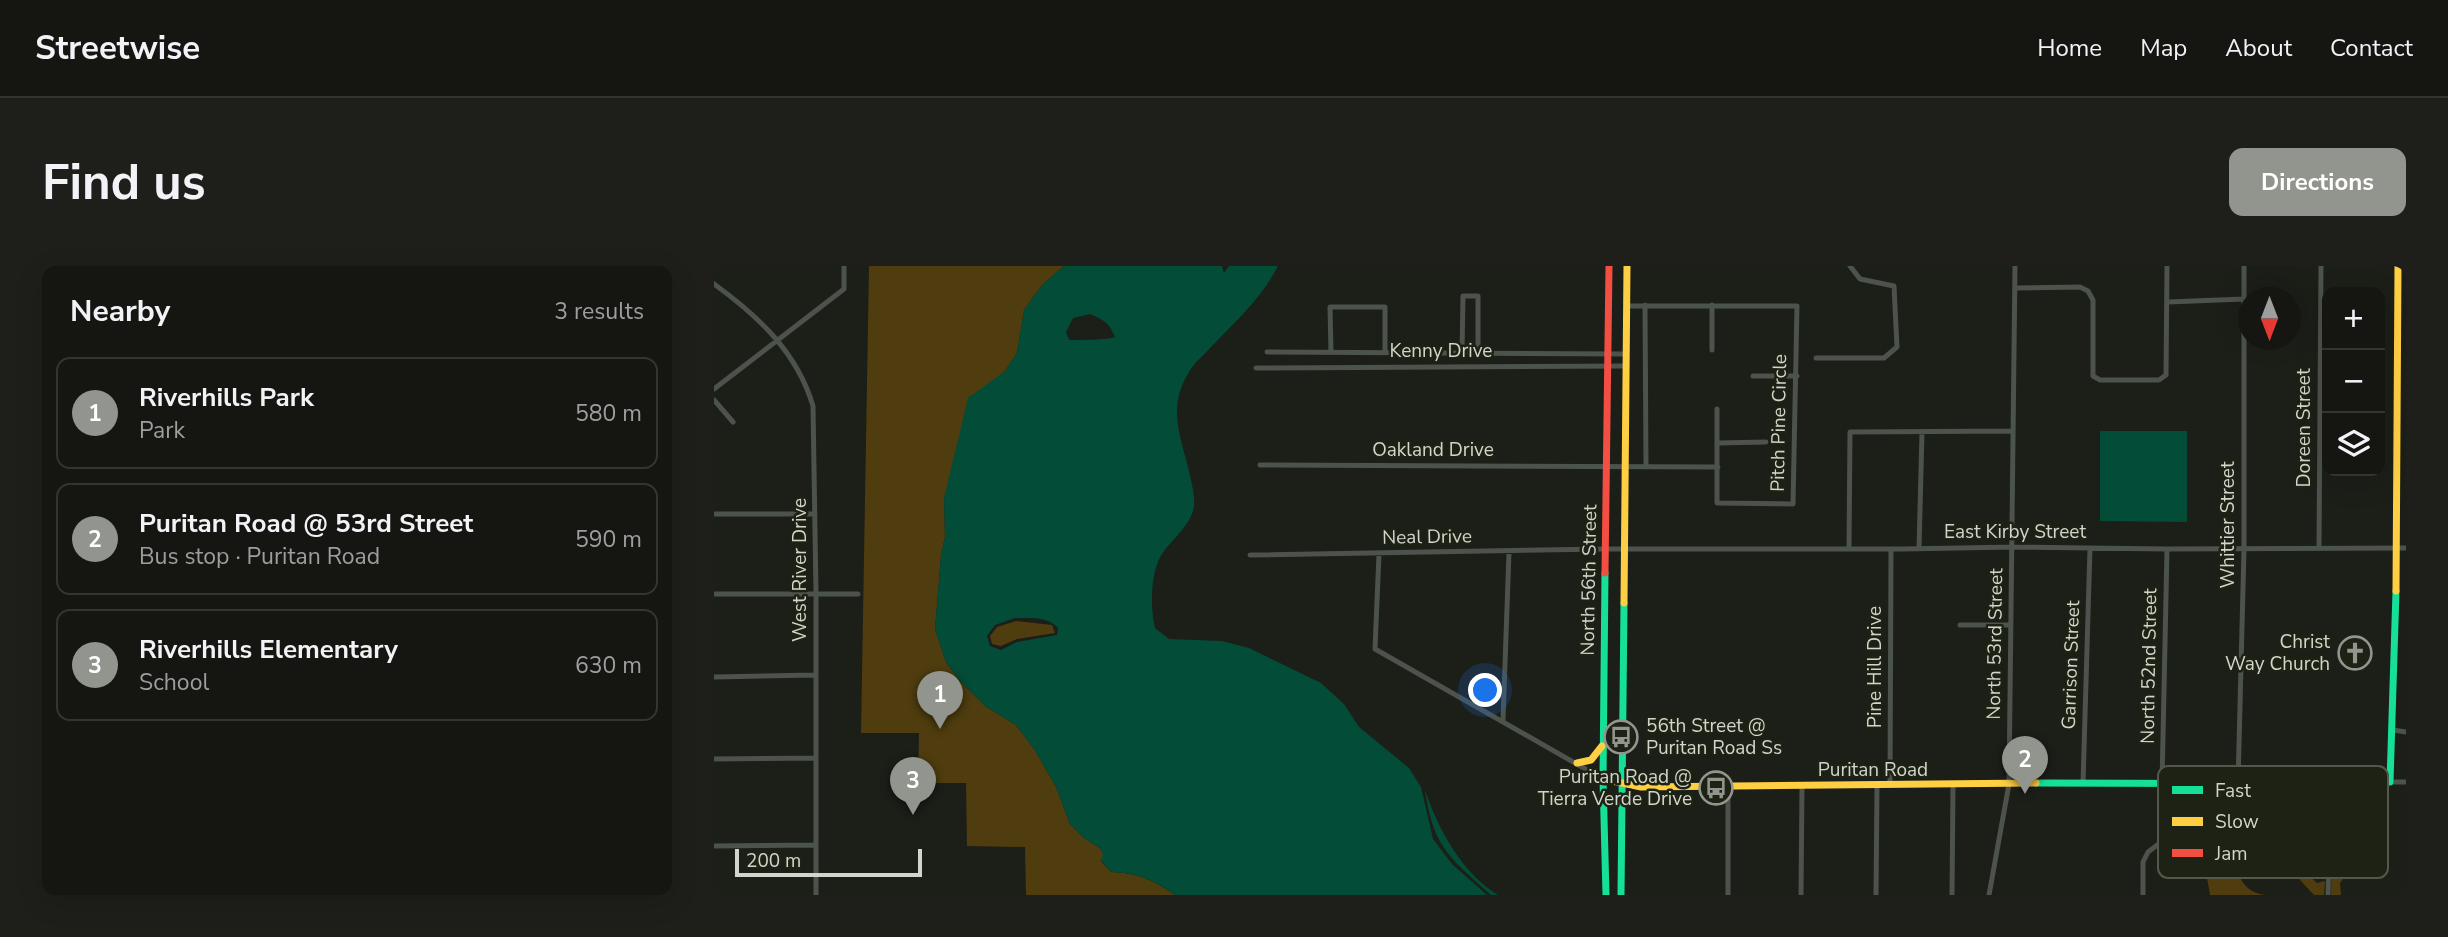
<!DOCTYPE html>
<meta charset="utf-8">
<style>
:root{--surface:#151612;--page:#1e1f1b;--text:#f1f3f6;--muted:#9d9f9f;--line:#343532;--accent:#92958d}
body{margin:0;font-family:"Nunito Sans",sans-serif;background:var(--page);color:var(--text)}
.controls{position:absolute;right:21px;top:21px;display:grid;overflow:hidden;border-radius:14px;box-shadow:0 7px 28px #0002}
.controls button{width:63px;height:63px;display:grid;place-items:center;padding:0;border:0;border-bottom:2px solid var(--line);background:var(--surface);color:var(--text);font:35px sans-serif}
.compass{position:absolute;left:1524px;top:21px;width:63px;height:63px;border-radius:50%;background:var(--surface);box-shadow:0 7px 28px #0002;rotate:180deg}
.scale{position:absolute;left:21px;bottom:18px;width:187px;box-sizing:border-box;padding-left:7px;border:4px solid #d1d5cc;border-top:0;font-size:19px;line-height:24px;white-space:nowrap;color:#d1d5cc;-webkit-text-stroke:5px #1d2214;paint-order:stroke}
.you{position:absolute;left:772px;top:425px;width:24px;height:24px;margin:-18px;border:5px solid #fff;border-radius:50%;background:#1a73e8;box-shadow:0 0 0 10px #1a73e833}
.badge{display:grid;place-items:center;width:46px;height:46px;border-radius:50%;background:var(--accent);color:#fff;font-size:23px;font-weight:700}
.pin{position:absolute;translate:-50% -58px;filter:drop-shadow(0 2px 4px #0008)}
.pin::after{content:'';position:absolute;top:37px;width:24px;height:21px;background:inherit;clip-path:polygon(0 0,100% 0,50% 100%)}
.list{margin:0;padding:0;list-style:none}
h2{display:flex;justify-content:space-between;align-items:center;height:91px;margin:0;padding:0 28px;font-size:30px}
h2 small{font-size:23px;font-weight:400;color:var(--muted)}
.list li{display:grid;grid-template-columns:46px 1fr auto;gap:21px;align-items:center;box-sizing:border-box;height:112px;margin:0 14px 14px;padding:0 14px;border:2px solid var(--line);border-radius:14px}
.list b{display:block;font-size:26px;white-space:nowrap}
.list p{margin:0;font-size:23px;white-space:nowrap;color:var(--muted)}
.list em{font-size:23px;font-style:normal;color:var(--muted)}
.icon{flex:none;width:38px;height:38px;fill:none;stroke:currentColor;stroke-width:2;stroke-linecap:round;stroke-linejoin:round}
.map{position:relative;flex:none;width:1692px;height:629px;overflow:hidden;border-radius:14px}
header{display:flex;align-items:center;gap:42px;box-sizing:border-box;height:98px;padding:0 35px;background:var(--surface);border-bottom:2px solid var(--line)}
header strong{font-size:33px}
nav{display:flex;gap:38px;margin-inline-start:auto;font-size:24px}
.intro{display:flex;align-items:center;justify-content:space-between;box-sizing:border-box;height:168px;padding:0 42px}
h1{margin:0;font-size:49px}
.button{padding:18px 32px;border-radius:14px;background:var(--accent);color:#fff;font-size:24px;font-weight:700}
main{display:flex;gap:42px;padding:0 42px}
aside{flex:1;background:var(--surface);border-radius:14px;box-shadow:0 7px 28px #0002}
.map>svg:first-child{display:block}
.green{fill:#4f3d0f}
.water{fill:#034c37;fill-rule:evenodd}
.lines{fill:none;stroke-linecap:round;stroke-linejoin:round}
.street{stroke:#4c524c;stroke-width:5}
.fast{stroke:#16e098;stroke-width:7}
.slow{stroke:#ffcf43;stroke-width:7}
.jam{stroke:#f24e42;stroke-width:7}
.labels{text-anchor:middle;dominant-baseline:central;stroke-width:5;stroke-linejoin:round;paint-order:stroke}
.street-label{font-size:19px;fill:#d1d5cc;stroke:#1d2214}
.poi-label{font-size:19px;fill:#d1d5cc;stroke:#1d2214;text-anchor:end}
.key{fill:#1d2214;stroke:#53584b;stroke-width:2}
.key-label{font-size:19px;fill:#d1d5cc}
</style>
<header>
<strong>Streetwise</strong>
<nav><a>Home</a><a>Map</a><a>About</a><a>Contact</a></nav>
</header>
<div class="intro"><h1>Find us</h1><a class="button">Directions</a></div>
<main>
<aside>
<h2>Nearby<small>3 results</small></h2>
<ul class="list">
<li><span class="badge">1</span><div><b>Riverhills Park</b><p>Park</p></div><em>580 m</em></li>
<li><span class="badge">2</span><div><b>Puritan Road @ 53rd Street</b><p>Bus stop · Puritan Road</p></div><em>590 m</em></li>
<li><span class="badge">3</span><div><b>Riverhills Elementary</b><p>School</p></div><em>630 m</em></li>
</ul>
</aside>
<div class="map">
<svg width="1692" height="629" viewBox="0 0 1692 629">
<rect width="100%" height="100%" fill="#1c1e18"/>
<path class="green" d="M155 0H350L329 18 310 44 303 87 291 105 275 118 230 232 231 271 227 289 221 363 232 396 246 415 271 440 302 459 321 484 342 521 356 558 370 572 386 582 390 589 387 595 397 606C422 606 441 615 461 629H312L311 581 253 580 252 517H204L205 467H147Z
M302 355 338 359 341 367 303 373 287 380 278 378 276 370 283 361Z
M1563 555 1575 558 1585 569C1583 595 1584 600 1603 617L1611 615 1610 629H1600L1572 599 1543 583 1541 569 1552 558Z
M1632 579 1639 584 1637 601 1626 617 1627 629H1617L1618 584Z
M1499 597 1522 601C1527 617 1534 627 1552 629H1496L1492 606Z"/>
<path class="water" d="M350 0H508L510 7 515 0H564C547 33 521 56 496 82 489 90 480 97 475 106 451 145 469 174 477 214 479 222 481 233 480 241 477 258 460 272 450 285 436 303 436 341 441 362L455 373 508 375 535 382 607 417 630 438 645 461 695 502 707 521 719 573 738 598 773 629H461C442 615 422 606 397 606L387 594 389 589 386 582 370 572 356 558 342 521 321 484 302 459 271 440 246 415 232 396 221 363 227 289 231 271 230 232 254 132 291 105 303 87 310 44 329 18ZM376 48C389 53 396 58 401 71 394 74 365 74 355 74L352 66 359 52ZM301 352C316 352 334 350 344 362L343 369 303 376 287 384 276 380 273 370 281 359Z
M1386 165H1473V256L1386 255Z
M711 524C724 563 748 607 784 629H777C736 592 719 581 711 524Z"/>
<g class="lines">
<path class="street" d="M0 18C44 50 83 86 99 140L102 327V629
M1301 22 1366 21 1374 25 1379 34V110L1386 114H1445L1452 109 1453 0
M1454 36 1530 33
M931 39 932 200
M998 39V84
M913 40H1083L1079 238 1003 237V143
M553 86 912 88
M617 86 616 41H671V86
M748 87 749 30H764V87
M1102 92H1170L1183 81 1180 20 1146 13 1136 0
M542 102 912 100
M1039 110H1083
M0 123 130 23V0
M0 134 19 156
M1004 177 1052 176
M546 199 1004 201
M0 248H101
M1135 282 1136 166 1298 165
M1605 282 1607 0
M1205 283 1208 166
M665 288 661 383 889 513
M536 289 891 283H1189L1299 281 1453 283 1692 282
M0 328H144
M1246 359H1296
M0 411 101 409
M789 454 795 286
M1679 464 1692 466
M0 493 102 492
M1676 516H1692
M1369 517 1376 282
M1448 518 1453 283
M1524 518 1530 283V0
M1014 519V629
M1176 519 1177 283
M0 580 102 579
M1087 629 1088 520
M1162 629 1163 520
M1238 629 1239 519
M1275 629 1295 518 1301 0
M1429 629V596L1434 586 1454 571 1458 561 1459 518
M1614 629 1617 518"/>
<path class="fast" d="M891 307 889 513 892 629
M1322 517 1617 518 1676 516 1682 325
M907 629 910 337"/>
<path class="slow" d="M1682 325 1684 0
M910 337 913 0
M863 497 877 494 888 480
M889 513 927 521 1322 517"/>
<path class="jam" d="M891 307 895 0"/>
</g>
<defs>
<symbol id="church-ring" viewBox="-11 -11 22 22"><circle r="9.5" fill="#1d2214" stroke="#92958d" stroke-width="1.5"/><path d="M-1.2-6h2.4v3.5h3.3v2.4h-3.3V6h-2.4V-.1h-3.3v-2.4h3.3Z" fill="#92958d"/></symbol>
<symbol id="bus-ring" viewBox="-11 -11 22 22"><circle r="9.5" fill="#1d2214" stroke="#92958d" stroke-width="1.5"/><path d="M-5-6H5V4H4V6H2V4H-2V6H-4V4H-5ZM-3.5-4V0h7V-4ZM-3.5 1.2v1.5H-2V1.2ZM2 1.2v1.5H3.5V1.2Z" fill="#92958d"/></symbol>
</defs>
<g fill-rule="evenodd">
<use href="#church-ring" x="1622" y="368" width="38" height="38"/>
<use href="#bus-ring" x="888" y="452" width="38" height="38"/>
<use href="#bus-ring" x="983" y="503" width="38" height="38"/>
</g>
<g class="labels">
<g class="street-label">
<text x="727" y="85">Kenny Drive</text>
<text transform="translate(1065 157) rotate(-89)">Pitch Pine Circle</text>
<text transform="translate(1590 162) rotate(-90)">Doreen Street</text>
<text x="719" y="184">Oakland Drive</text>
<text transform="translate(1514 259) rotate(-90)">Whittier Street</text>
<text x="1301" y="266">East Kirby Street</text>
<text transform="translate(713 271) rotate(-1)">Neal Drive</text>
<text transform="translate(86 304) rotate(-90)">West River Drive</text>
<text transform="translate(875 314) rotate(-89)">North 56th Street</text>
<text transform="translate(1281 378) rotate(-89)">North 53rd Street</text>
<text transform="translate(1357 399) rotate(-88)">Garrison Street</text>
<text transform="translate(1435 400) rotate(-89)">North 52nd Street</text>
<text transform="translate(1161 401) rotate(-90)">Pine Hill Drive</text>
<text x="1159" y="504">Puritan Road</text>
</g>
<g class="poi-label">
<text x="1616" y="376">Christ<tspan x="1616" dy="22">Way Church</tspan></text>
<text x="932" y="460" text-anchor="start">56th Street @<tspan x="932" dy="22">Puritan Road Ss</tspan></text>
<text x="978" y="511">Puritan Road @<tspan x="978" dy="22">Tierra Verde Drive</tspan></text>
</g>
</g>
<rect x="1444" y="500" width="230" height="112" rx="10" class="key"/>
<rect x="1458" y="520" width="31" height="8" fill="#16e098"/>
<rect x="1458" y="551" width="31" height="9" fill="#ffcf43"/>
<rect x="1458" y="583" width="31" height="8" fill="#f24e42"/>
<g class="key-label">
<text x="1501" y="531">Fast</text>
<text x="1501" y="562">Slow</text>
<text x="1501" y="594">Jam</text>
</g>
</svg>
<div class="controls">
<button>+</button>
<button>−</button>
<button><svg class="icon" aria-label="layers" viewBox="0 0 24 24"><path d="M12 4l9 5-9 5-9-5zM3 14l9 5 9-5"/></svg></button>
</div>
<svg class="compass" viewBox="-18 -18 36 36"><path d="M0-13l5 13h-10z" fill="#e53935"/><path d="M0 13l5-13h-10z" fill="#9d9f9f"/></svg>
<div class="scale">200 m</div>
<div class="you"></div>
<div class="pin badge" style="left:226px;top:463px">1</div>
<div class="pin badge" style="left:1311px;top:528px">2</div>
<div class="pin badge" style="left:199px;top:549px">3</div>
</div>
</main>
